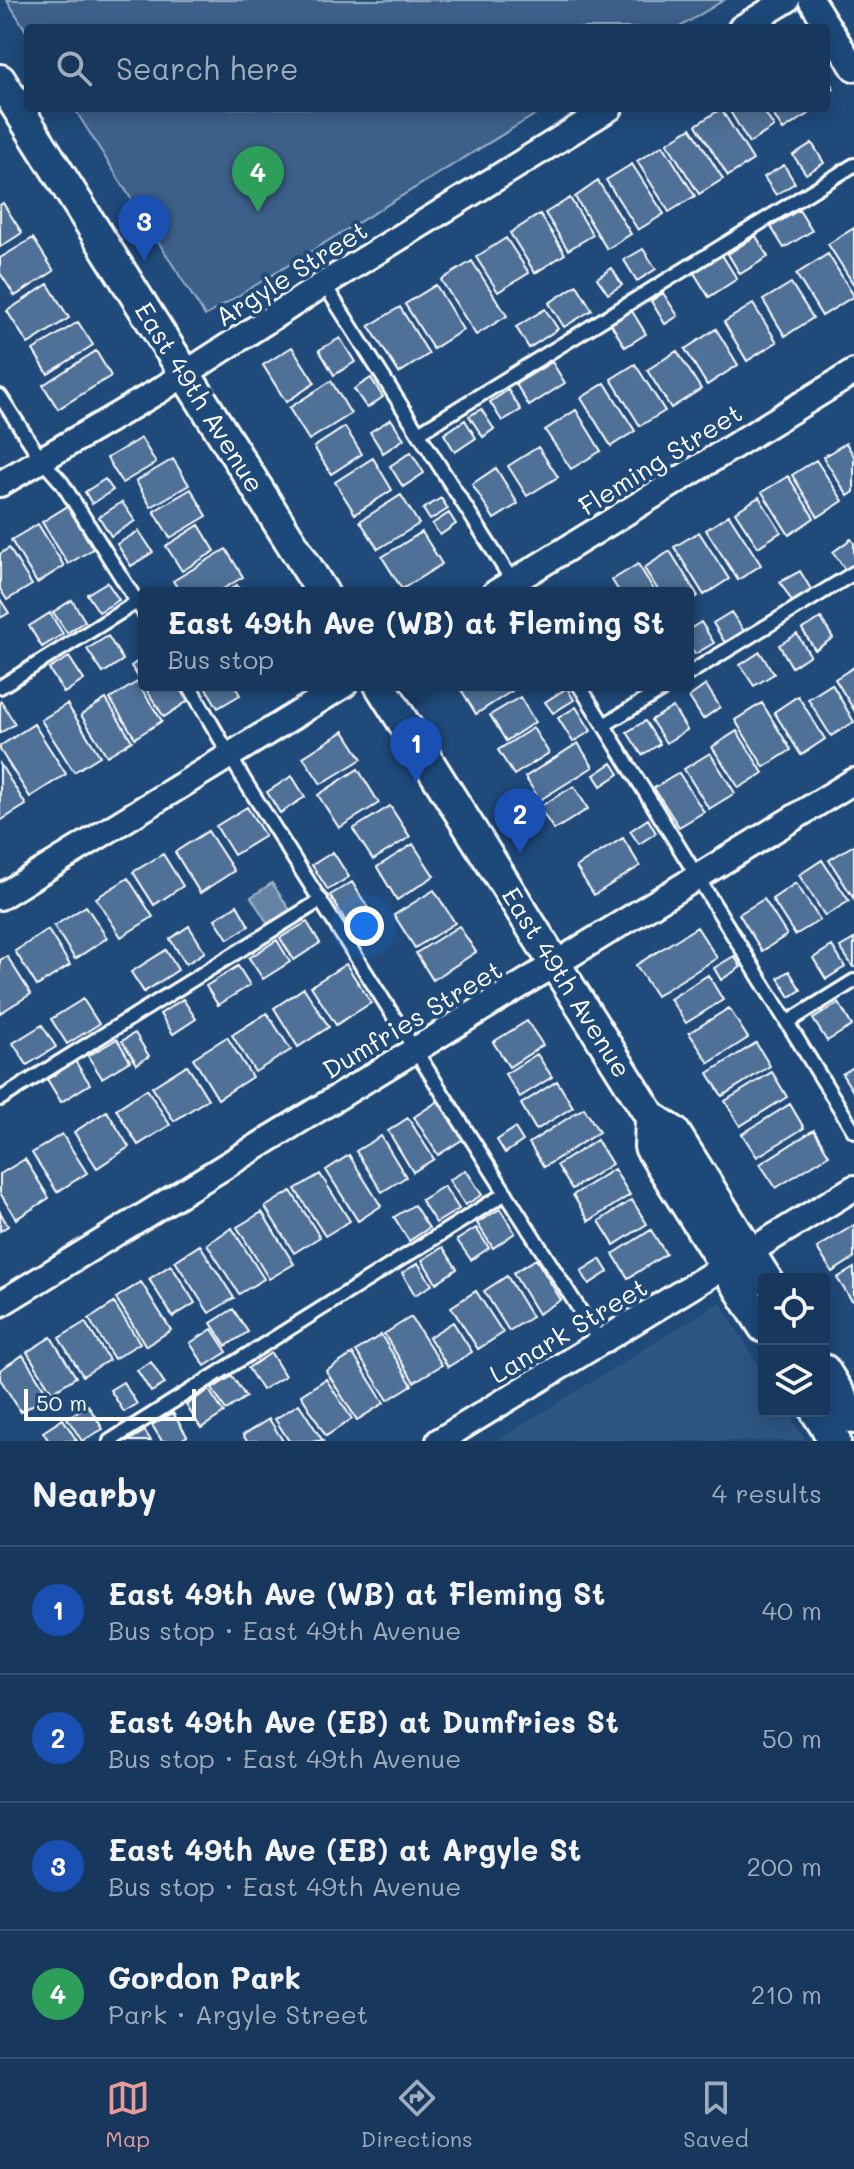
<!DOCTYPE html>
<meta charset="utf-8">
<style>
:root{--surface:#17385c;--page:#244365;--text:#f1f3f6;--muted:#9eacbb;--line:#365272;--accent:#e69b98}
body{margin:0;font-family:Mali,sans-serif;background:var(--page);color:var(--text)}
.controls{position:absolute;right:24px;bottom:24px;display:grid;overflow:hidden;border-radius:8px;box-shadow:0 4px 20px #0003}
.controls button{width:72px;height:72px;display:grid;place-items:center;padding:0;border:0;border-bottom:2px solid var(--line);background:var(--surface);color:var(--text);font:40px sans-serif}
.scale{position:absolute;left:24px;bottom:20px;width:172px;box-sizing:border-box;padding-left:8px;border:4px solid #fff;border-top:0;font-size:22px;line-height:28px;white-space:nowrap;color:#fff;-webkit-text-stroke:6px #1f4a7a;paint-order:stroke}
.you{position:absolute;left:364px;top:926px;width:28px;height:28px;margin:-20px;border:6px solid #fff;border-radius:50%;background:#1a73e8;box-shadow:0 0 0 12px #1a73e833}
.badge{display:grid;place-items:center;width:52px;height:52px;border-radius:50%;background:var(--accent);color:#fff;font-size:26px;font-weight:700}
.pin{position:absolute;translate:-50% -66px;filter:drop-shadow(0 2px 4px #0008)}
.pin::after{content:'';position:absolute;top:42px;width:28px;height:24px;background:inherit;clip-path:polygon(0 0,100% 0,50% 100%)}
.popup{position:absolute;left:138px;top:587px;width:556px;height:104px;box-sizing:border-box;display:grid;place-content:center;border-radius:8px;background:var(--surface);filter:drop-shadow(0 2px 6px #0005);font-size:26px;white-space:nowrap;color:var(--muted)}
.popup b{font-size:30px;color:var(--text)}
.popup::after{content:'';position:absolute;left:50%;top:100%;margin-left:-16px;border:16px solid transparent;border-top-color:var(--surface)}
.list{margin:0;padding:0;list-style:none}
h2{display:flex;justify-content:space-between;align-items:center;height:104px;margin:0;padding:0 32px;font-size:34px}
h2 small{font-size:26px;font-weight:400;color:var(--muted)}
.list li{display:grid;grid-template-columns:52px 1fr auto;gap:24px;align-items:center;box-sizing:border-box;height:128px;padding:0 32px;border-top:2px solid var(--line)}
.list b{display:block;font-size:30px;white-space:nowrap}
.list p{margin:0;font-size:26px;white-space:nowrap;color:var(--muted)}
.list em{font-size:26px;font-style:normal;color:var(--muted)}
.icon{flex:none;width:44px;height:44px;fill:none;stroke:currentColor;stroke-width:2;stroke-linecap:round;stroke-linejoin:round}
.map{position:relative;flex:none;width:854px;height:1441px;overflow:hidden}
.search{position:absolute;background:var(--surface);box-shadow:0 4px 20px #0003;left:24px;right:24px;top:24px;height:88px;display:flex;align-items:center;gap:20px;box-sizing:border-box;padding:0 28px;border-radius:8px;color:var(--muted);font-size:30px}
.sheet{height:616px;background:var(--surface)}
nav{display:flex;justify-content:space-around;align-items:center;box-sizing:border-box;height:112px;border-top:2px solid var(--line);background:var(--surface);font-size:22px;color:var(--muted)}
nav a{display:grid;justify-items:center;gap:4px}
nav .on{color:var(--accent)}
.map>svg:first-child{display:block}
.built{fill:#2e5683}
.green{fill:#3c618b;stroke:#9eb0c5;stroke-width:2}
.water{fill:#6583a4;stroke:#a3b5c8;stroke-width:2}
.building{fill:#507197;stroke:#fff;stroke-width:2}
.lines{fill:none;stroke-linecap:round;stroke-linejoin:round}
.service-casing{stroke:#fff;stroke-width:18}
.minor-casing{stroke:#fff;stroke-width:30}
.tertiary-casing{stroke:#fff;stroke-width:36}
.service{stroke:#1f4a7a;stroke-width:12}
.minor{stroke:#1f4a7a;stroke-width:24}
.tertiary{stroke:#1f4a7a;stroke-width:30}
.labels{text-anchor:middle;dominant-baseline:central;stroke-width:8;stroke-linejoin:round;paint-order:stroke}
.street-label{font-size:26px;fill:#fff;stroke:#1f4a7a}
</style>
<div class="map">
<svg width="854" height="1441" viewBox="0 0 854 1441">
<rect width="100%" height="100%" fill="#1f4a7a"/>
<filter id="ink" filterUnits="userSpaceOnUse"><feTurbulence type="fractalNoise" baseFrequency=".0125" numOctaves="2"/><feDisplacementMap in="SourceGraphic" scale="16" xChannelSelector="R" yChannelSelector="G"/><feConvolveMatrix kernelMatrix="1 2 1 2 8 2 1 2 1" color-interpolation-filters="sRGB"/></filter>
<g filter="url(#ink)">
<path class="built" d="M720 1302 764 1374V1411H787L806 1441H496Z"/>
<path class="green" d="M7 0H724L678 28H28V34Z
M74 108H546L205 316Z"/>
<path class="water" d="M272 883 290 910 268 924 251 897Z"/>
<path class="building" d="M826 76 834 89 826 94Z
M728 108H762L774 127 749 143Z
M769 108H807L810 113 783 130Z
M721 109 753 160 728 176 696 125Z
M691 128 723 179 699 194 667 143Z
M812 143 824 163 806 174 793 155Z
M663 145 695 196 669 212 637 161Z
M632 164 664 214 638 230 606 180Z
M784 165 795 183 776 195 764 177Z
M598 181 631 234 607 249 575 197Z
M570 198 593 235 568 250 545 213Z
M3 203 22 233 0 247V205Z
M799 210 812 231 784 248 771 227Z
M540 214 565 254 535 273 510 233Z
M854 228V285L828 244Z
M756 236 768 257 740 274 728 254Z
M33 238 54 271 15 296 0 273V258Z
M506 238 529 273 498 292 476 257Z
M643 249 656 269 637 281 624 260Z
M828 254 854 296 822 316 796 274Z
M722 255 737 279 709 297 694 273Z
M472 261 507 316 476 335 441 280Z
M612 268 622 285 608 294 597 278Z
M791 283 813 318 785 336 763 300Z
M48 284 69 318 28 344 7 311Z
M436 285 463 330 433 349 405 304Z
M577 285 592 310 564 327 549 303Z
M663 293 678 316 665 324 651 301Z
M753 304 777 342 747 361 724 322Z
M400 307 429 354 399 373 369 326Z
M545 309 558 329 529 348 516 327Z
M632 311 646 334 625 347 611 324Z
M78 322 93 345 48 374 33 350Z
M716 329 738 365 707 385 685 349Z
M340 338 355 362 334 375 319 350Z
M292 347 315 383 286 402 263 365Z
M96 351 111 376 58 409 43 385Z
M677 351 701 389 671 408 647 370Z
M552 362 565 383 529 406 516 384Z
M635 364 665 411 640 426 611 379Z
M371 378 383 397 367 408 354 389Z
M331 381 351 414 309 440 289 408Z
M605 383 635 431 611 446 581 398Z
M508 390 521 410 502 421 490 402Z
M481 409 494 429 483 437 469 416Z
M576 410 601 451 571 469 545 430Z
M391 419 404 439 383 453 370 432Z
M465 420 476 438 455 452 444 434Z
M345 427 362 454 331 474 314 447Z
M141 438 156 463 122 483 107 458Z
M846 443 854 456V492L848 496 823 457Z
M538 447 558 477 527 496 508 466Z
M411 452 424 473 403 487 390 466Z
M373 458 392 490 355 514 335 482Z
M173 459 189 485 151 507 136 481Z
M816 460 843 501 818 517 792 475Z
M496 468 518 504 494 519 472 484Z
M788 476 814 518 789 535 762 492Z
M105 479 113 490 92 504 85 492Z
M191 489 207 516 170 538 154 511Z
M401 495 419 524 378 549 360 521Z
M759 497 781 532 758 547 735 512Z
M441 498 448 509 430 520 423 509Z
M122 502 135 521 111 536 99 517Z
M68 506 93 549 68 564 42 522Z
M449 513 456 524 440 535 432 524Z
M729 515 761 565 738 580 706 530Z
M38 524 64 566 37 583 11 540Z
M199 525 215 551 182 571 166 546Z
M139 531 153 552 131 566 117 544Z
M422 532 442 564 402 589 382 557Z
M699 532 729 579 704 595 674 547Z
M851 539 854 543V566L846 571 833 552Z
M9 548 32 585 7 600 0 589V554Z
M226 549 243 577 216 593H181L173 581Z
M670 551 698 596 688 602V593H660L644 568Z
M638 564 656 593H620L612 580Z
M800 571 812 591 793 603 780 582Z
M107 582 119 600 99 612 87 594Z
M237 585 241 593H224Z
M0 599 9 613 0 618Z
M72 600 85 621 67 633 53 612Z
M731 612 746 634 727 646 713 623Z
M50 613 63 634 42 647 29 626Z
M821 618 833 638 815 650 802 629Z
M701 622 714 643 695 654 688 643V630Z
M797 634 810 655 792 667 779 645Z
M108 636 123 660 103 673 87 649Z
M760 652 774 674 754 686 740 665Z
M69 657 84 680 64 693 49 669Z
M144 657V685H178L188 701 164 717 131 666Z
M854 667V710L835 679Z
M137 682 162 721 135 738 110 699Z
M832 684 854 722 831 736 808 699Z
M204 685H234L240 695 218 708Z
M471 685H513L515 689 476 714 462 691Z
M706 685 720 707 703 719 689 697Z
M567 688 574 700 553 713 545 702Z
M798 696 825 739 801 755 774 712Z
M520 697 535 722 506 741 490 715Z
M106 699 132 741 107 756 81 715Z
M1 701 15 724 0 733V702Z
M762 703 791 750 764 767 735 720Z
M67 704 100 756 74 772 41 720Z
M576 707 591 731 573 742 558 718Z
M673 707 687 730 666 743 651 720Z
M645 721 660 744 642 755 627 732Z
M34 724 66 774 30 797 0 750V746Z
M533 728 549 753 514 775 498 750Z
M344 731 362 759 321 784 303 757Z
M737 731 763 773 739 788 712 747Z
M578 743 593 767 540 800 525 777Z
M710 753 735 793 709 809 684 769Z
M612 763 619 774 601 786 594 775Z
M0 764 26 805 0 821Z
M358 769 379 803 339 828 318 795Z
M679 773 704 812 679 827 654 788Z
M292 776 305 797 280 813 267 792Z
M574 786 588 809 554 830 539 807Z
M390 806 410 837 373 860 353 829Z
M247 807 265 836 234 855 216 826Z
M648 819 656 833 639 844 630 831Z
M208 831 234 871 200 893 175 852Z
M623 838 640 866 594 895 576 867Z
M413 844 434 876 397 900 377 867Z
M854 845V899L829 860Z
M333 852 349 877 328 890 312 865Z
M163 854 183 886 154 905 133 872Z
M822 860 849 901 825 916 799 875Z
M128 878 153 917 121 937 96 898Z
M352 882 368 908 346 922 330 895Z
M796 883 820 920 795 935 772 899Z
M434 890 455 923 415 948 394 915Z
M764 899 787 935 762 951 739 914Z
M237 905 249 926 228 939 215 919Z
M86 906 107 938 75 959 54 926Z
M307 922 320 943 294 960 280 938Z
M189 926 205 952 186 964 170 939Z
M459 926 476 952 433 980 416 953Z
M697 927 717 958 656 996 636 965Z
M48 930 70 965 37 986 15 951Z
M854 939V967H853L840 947Z
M277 940 290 962 263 979 249 958Z
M832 946 845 967 826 979 813 958Z
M166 950 178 970 144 992 131 972Z
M7 956 31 994 0 1013V960Z
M734 956 741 967 721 980 714 968Z
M346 964 371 1003 336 1025 311 986Z
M238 966 250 985 218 1005 206 986Z
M789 971 801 990 790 997 778 978Z
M708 975 723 1000 686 1023 670 999Z
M304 988 329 1027 298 1047 274 1008Z
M83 999 99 1024 67 1044 51 1019Z
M183 999 196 1019 173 1034 160 1014Z
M839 1003 852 1026 827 1041 813 1019Z
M729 1008 748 1038 709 1063 689 1033Z
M267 1013 291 1050 255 1072 232 1035Z
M527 1021 543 1045 509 1067 493 1042Z
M42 1025 56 1047 27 1065 13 1043Z
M135 1033 149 1056 137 1064 122 1041Z
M227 1037 252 1077 218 1099 193 1058Z
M117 1039 130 1061 102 1078 88 1056Z
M756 1043 770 1066 722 1096 708 1073Z
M537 1054 552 1077 520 1097 505 1074Z
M75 1061 90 1084 61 1102 47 1079Z
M187 1065 208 1099 174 1121 152 1087Z
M854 1067V1093L842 1074Z
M772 1072 787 1097 740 1126 725 1101Z
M557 1081 573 1107 536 1130 521 1104Z
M147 1089 170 1125 138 1145 116 1109Z
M440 1100 465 1138 438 1155 414 1117Z
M790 1104 804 1128 757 1157 742 1134Z
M584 1108 599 1132 544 1167 529 1143Z
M107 1111 129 1147 97 1168 74 1132Z
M408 1118 434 1159 413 1172 388 1131Z
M515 1128 523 1141 505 1153 497 1140Z
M814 1130 829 1155 776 1188 760 1164Z
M62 1134 87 1173 57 1192 32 1153Z
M381 1136 406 1177 382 1192 356 1151Z
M597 1140 612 1164 572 1189 557 1165Z
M349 1155 381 1206 358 1221 326 1170Z
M25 1159 49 1198 16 1219 0 1193V1174Z
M614 1169 630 1195 589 1221 573 1195Z
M466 1170 482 1195 465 1205 449 1180Z
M320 1174 350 1221 325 1236 295 1189Z
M444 1186 459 1209 436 1223 421 1200Z
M291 1191 320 1237 294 1253 265 1207Z
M632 1200 647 1224 614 1245 599 1221Z
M414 1205 429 1228 409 1241 394 1217Z
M500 1209 515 1233 493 1248 477 1223Z
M0 1212 8 1226 0 1231Z
M262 1212 294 1264 269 1279 237 1227Z
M854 1225V1258L832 1272 817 1248Z
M232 1228 264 1279 239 1294 207 1244Z
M476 1228 489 1248 471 1260 457 1240Z
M651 1230 666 1254 628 1278 613 1254Z
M200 1245 234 1298 209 1313 175 1261Z
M443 1247 457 1269 436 1283 422 1260Z
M536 1259 561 1300 538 1314 513 1273Z
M600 1259 608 1272 589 1284 581 1271Z
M418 1263 432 1285 415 1295 402 1273Z
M171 1265 195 1303 173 1317 149 1279Z
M854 1268V1300L852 1301 837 1278Z
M507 1276 532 1317 509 1331 484 1291Z
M141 1282 171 1330 146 1346 116 1298Z
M476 1291 503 1333 478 1349 451 1307Z
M114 1303 140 1343 114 1359 89 1319Z
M233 1309 248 1332 226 1346 211 1323Z
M411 1317 442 1365 414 1382 384 1334Z
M85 1322 109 1360 83 1376 59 1338Z
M453 1322 472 1352 448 1367 429 1337Z
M212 1329 227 1352 205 1366 190 1343Z
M381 1335 412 1385 388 1400 356 1351Z
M51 1337 76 1377 52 1392 27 1352Z
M271 1353 285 1376 262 1390 248 1368Z
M353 1354 384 1403 357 1420 326 1371Z
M23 1355 48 1395 21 1412 0 1379V1370Z
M151 1362 165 1384 151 1392 137 1370Z
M232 1376 246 1397 226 1410 212 1389Z
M326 1379 352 1419 326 1436 301 1395Z
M123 1382 137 1404 124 1412 110 1390Z
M209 1390 224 1413 201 1428 186 1405Z
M299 1404 323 1441H289L275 1419Z
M88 1405 103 1429 82 1441 67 1418Z
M173 1413 187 1436 180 1441H162L152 1425Z
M63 1419 77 1441H49L43 1432Z
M269 1419 283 1441H247L243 1435Z
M145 1431 151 1441H128Z"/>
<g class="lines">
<defs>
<path id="service" d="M324 284 520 593
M0 396 41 459 62 483 144 613
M420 432 854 165
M688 674 854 573
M189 685 244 780 600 1342
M579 685 854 1131
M0 687 137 602
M604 725 670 685
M788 1022 854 981
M0 1099 321 900
M110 1441 506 1193"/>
<path id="minor" d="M811 0 854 68
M741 28 787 0
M0 484 160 390 324 284 610 108
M495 593 854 372
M0 897 344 685
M749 1252 854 1188
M0 1304 854 781
M439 1441 725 1266"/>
<path id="tertiary" d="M0 80 323 593
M380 685 651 1117 674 1132 766 1279
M651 1117 650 1147 764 1327
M824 1370 854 1418
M816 1411 835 1441"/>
</defs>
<use href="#service" class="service-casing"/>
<use href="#minor" class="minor-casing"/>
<use href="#tertiary" class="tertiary-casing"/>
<use href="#service" class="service"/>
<use href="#minor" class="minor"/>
<use href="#tertiary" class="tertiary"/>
</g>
</g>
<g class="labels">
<g class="street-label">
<text transform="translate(291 273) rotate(-32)">Argyle Street</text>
<text transform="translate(200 397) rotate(58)">East 49th Avenue</text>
<text transform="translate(660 459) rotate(-32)">Fleming Street</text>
<text transform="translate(567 982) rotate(58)">East 49th Avenue</text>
<text transform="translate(412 1019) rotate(-31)">Dumfries Street</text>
<text transform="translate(568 1330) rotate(-31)">Lanark Street</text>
</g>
</g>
</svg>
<div class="controls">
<button><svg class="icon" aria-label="locate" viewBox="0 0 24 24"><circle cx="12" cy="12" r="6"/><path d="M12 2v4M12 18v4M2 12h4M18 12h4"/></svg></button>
<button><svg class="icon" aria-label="layers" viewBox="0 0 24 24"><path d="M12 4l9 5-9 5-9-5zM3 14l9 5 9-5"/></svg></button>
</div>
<div class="scale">50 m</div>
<div class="you"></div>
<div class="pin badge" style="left:416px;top:783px;background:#1a4fb4">1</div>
<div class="popup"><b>East 49th Ave (WB) at Fleming St</b>Bus stop</div>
<div class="pin badge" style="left:520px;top:854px;background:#1a4fb4">2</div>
<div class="pin badge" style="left:144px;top:261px;background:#1a4fb4">3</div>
<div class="pin badge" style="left:258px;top:212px;background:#2e9e5b">4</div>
<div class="search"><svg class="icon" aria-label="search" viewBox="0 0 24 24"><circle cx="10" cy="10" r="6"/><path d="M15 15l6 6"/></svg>Search here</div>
</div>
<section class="sheet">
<h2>Nearby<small>4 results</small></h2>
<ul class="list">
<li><span class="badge" style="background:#1a4fb4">1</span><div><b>East 49th Ave (WB) at Fleming St</b><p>Bus stop · East 49th Avenue</p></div><em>40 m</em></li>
<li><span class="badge" style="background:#1a4fb4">2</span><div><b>East 49th Ave (EB) at Dumfries St</b><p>Bus stop · East 49th Avenue</p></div><em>50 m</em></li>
<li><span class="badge" style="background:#1a4fb4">3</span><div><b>East 49th Ave (EB) at Argyle St</b><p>Bus stop · East 49th Avenue</p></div><em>200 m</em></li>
<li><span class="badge" style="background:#2e9e5b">4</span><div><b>Gordon Park</b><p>Park · Argyle Street</p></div><em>210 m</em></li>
</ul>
</section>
<nav>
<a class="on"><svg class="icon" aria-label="map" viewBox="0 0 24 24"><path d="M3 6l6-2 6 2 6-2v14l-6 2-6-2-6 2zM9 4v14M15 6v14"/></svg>Map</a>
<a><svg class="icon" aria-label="directions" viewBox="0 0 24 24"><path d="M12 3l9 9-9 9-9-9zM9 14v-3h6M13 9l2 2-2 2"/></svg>Directions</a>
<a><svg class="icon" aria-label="saved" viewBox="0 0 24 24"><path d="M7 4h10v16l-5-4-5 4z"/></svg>Saved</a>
</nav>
